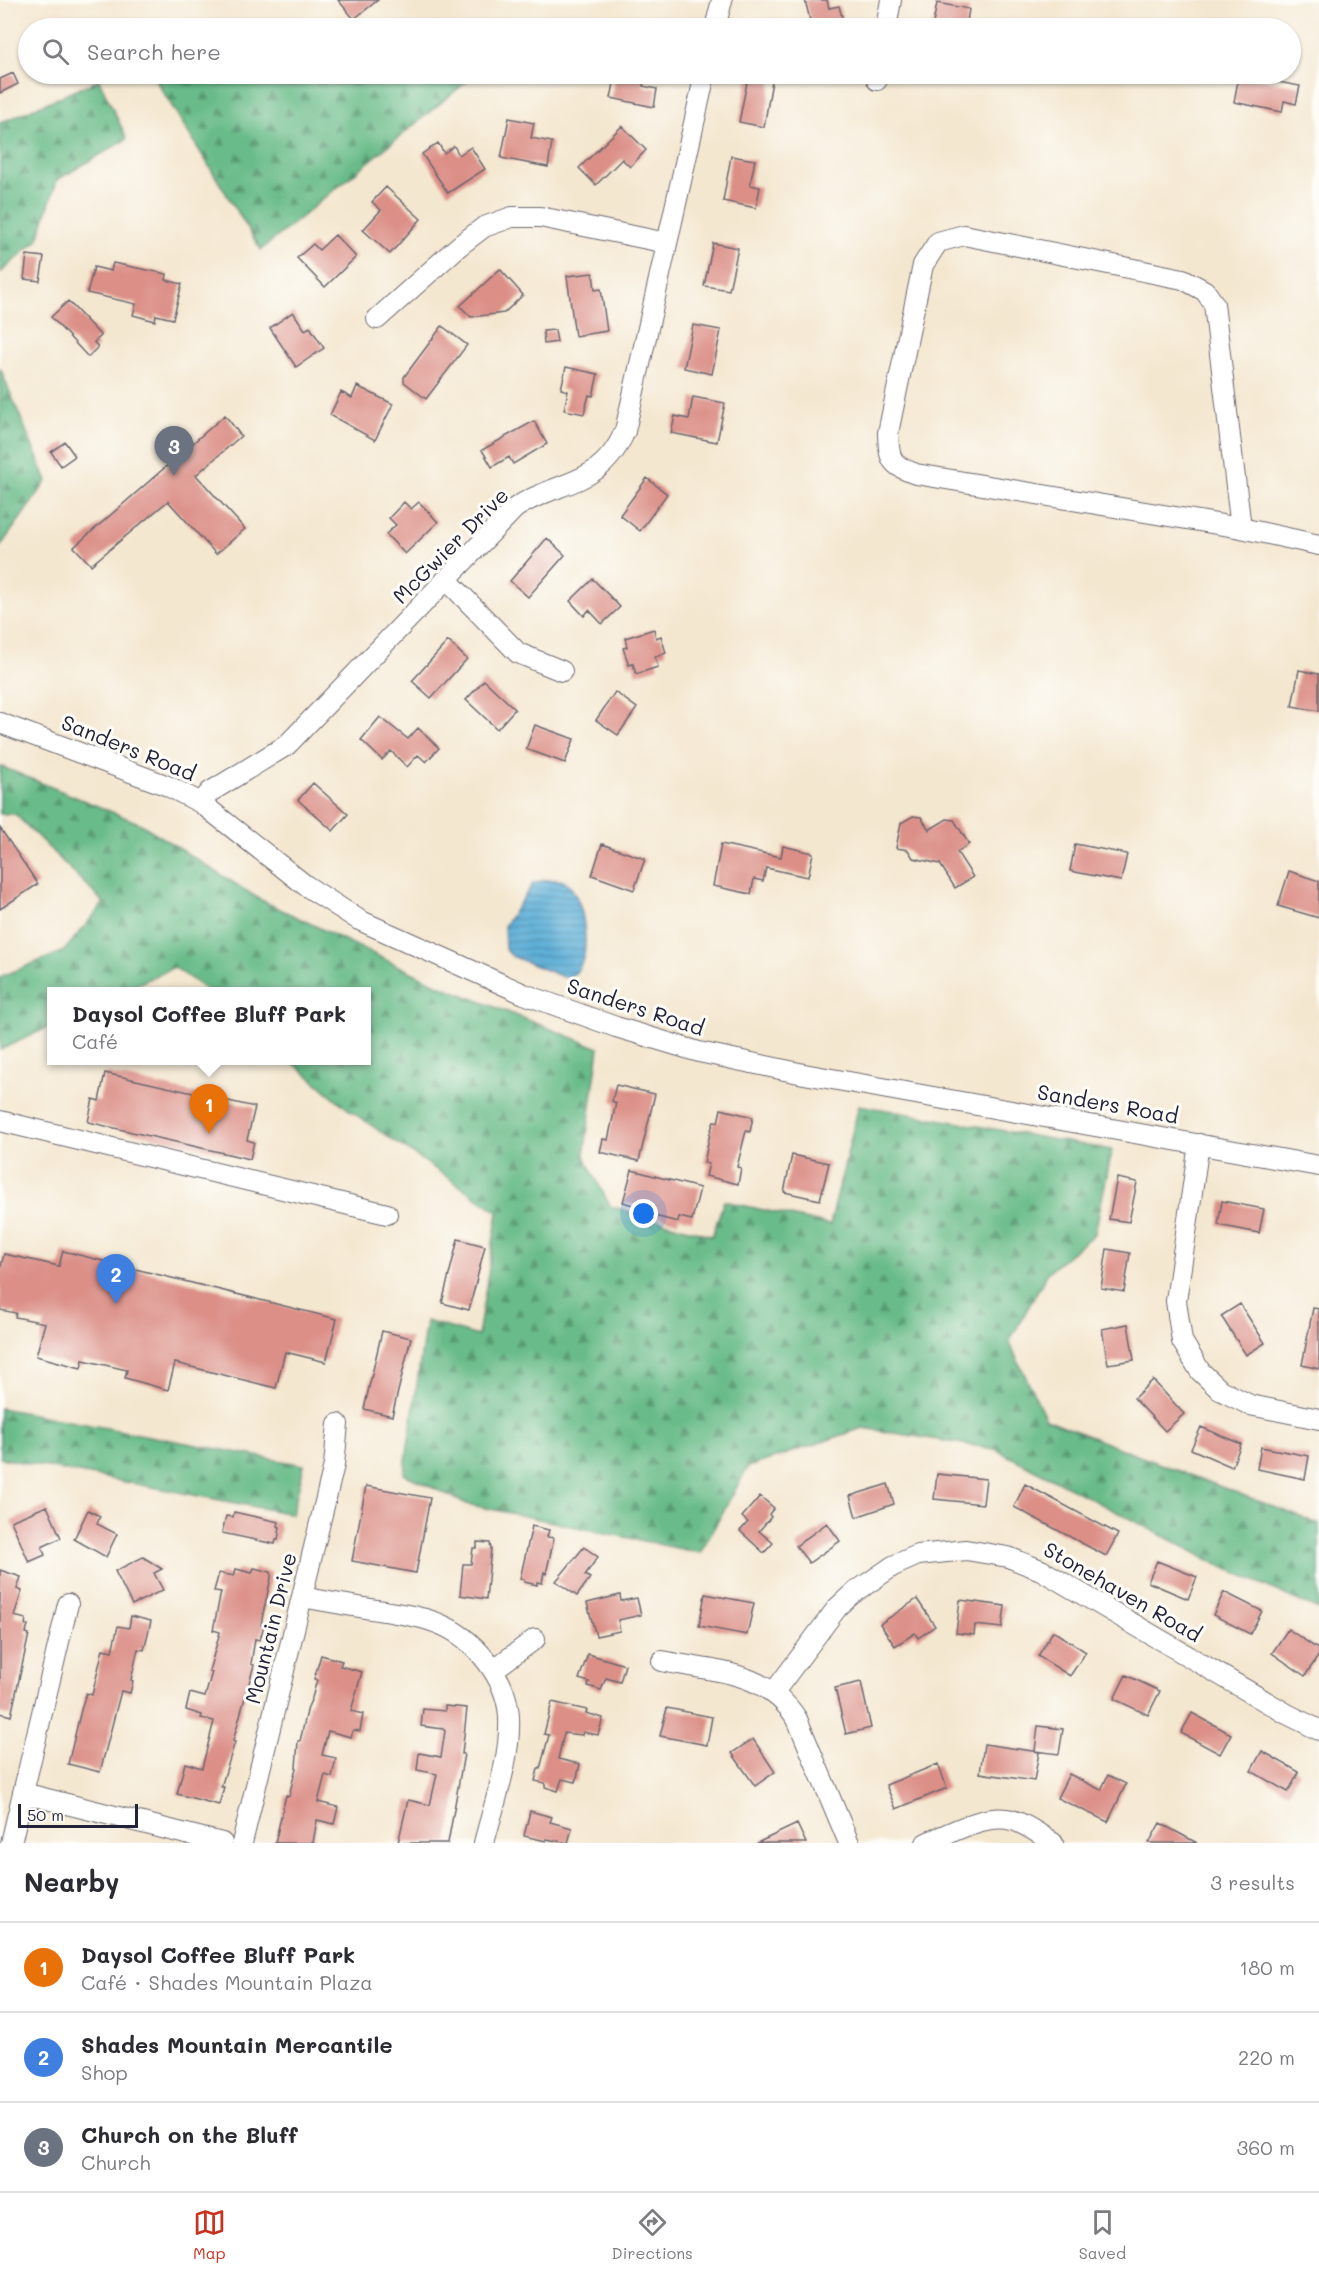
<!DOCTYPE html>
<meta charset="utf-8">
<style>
:root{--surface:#fff;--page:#f7f7f7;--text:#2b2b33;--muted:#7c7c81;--line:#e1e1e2;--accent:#c8321e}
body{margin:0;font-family:Mali,sans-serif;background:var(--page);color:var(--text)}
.scale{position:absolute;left:18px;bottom:15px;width:120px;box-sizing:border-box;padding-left:6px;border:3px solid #22223b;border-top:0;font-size:16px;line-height:21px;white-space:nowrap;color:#22223b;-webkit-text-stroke:4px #fdfcf7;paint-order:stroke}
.you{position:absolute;left:644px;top:1214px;width:21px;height:21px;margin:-15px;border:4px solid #fff;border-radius:50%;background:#1a73e8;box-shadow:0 0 0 9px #1a73e833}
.badge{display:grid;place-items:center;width:39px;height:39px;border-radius:50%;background:var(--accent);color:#fff;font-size:20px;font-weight:700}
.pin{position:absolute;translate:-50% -50px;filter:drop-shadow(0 2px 3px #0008)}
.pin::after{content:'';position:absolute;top:32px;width:21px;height:18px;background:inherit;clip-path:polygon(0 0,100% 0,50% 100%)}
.popup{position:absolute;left:47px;top:987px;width:324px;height:78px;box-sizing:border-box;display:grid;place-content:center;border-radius:0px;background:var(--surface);filter:drop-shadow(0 2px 4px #0005);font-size:20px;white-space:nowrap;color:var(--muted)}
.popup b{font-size:22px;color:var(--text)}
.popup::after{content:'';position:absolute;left:50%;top:100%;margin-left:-12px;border:12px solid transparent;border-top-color:var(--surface)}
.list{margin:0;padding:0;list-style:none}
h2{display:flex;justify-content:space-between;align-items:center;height:78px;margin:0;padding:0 24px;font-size:26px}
h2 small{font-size:20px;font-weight:400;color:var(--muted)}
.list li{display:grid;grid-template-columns:39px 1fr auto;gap:18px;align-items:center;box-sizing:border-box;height:90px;padding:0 24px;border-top:2px solid var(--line)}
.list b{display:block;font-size:22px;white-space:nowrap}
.list p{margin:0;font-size:20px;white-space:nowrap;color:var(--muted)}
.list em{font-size:20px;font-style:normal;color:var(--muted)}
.icon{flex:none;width:33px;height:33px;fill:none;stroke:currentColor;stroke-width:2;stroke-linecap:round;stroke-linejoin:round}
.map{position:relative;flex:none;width:1319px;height:1843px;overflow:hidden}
.search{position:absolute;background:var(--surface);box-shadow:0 2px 4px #0004;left:18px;right:18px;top:18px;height:66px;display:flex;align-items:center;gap:15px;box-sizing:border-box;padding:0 21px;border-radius:33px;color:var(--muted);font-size:22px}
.sheet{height:348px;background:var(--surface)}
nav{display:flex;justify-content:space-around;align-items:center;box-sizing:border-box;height:84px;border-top:2px solid var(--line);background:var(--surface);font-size:16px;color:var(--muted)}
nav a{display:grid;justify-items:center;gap:3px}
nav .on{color:var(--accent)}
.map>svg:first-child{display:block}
.forest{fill:url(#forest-firs);stroke:#466f62;stroke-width:1.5}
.water{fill:url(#water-rules);stroke:#3e6889;stroke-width:1.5}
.building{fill:#db8f87}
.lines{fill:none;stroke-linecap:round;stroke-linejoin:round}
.minor-casing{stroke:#6c676f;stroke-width:22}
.minor{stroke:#fff;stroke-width:20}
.labels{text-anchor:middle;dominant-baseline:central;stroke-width:6;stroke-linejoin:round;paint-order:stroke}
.street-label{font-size:21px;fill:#22223b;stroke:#fdfcf7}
</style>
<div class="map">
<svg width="1319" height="1843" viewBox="0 0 1319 1843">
<defs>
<pattern id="forest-firs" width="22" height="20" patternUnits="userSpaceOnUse" patternTransform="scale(1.5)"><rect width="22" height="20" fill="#69bc89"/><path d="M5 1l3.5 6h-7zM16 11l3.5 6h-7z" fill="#569871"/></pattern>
<pattern id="water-rules" width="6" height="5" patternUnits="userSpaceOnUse" patternTransform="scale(1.5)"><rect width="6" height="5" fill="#5baed7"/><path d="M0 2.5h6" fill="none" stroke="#4b8db0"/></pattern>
</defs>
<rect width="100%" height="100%" fill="#fdfcf7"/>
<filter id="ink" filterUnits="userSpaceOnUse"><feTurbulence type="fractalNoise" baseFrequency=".0167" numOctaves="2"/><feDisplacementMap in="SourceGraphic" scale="12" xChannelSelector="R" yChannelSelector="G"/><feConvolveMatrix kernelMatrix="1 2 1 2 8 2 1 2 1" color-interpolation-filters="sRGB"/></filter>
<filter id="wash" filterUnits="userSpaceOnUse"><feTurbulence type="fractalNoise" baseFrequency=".008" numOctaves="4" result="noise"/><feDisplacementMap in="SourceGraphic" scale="24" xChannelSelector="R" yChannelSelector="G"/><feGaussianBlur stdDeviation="1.35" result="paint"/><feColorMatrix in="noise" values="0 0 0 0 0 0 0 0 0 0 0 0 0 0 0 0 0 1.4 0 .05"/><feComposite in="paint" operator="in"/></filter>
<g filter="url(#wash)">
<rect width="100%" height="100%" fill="#f4e7d0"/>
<path class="forest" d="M152 74H437L471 78 261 250Z
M99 80 127 139 57 180 38 239 0 273V123Z
M0 368 47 481 0 547Z
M0 766 141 824 259 899 436 984 599 1048 584 1156 610 1206 712 1236 724 1201 830 1225 859 1105 1112 1150 1095 1233 1048 1272 1009 1342 1046 1419 1139 1456 1319 1524V1610L1221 1566 995 1449 863 1428 748 1467 700 1553 467 1504 404 1474 426 1321 478 1336 498 1212 349 1110 291 1061 366 1060V992L208 991 174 967 123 991 52 992 51 1026 0 1050V977L64 951 104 903 15 814H0Z
M0 1408 304 1465 292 1514 0 1458Z"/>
<path class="water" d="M545 880C550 880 558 879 563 881 585 891 595 963 572 975 571 976 565 977 563 977L512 956 505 949 504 926 533 884Z"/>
<g id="blocks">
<path class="building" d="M338 0H378L354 19Z
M805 0H827L829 8 839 6 845 28H812Z
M937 3 969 9 966 28H932Z
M13 73 18 84 0 93V79Z
M616 74H645L643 86 657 89 654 107 611 98Z
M1239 75 1300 86 1296 104 1284 101 1282 112 1234 102Z
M748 77 772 81 764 127 739 122Z
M509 118 534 123 531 138 552 142 548 167 501 158Z
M622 126 646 150 630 167 622 159 596 185 579 168Z
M438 143 444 153 454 146 459 155 471 147 485 169 448 193 422 154Z
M731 156 755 160 750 185 760 187 756 208 723 201Z
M386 187 421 219 390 254 363 230 381 210 372 202Z
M335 235 356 257 325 287 297 258 313 244 319 250Z
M713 243 738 248 729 290 704 286Z
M27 255 44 257 40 281 24 279Z
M113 263 167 274 166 280 182 284 173 319 156 315 155 321 133 315 136 304 87 293 94 267 111 271Z
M500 269 523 295 504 313 471 317 460 306Z
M593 273 595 290 601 289 607 331 575 336 567 276Z
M68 301 101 336 94 342 98 347 88 357 51 317Z
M293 312 305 330 310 327 324 348 296 367 270 328Z
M693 325 721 330 712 374 684 368Z
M442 326 467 345 426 399 404 382V377Z
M555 330 557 342 544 344 543 331Z
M566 367 598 374 593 396 589 395 584 414 564 410 568 391 561 389Z
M357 386 393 404 375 440 330 415 341 392 352 398Z
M693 397 725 403 717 442 671 433 675 416 689 419Z
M225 415 241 436 196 475 245 529 216 554 168 501 91 565 74 547Z
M534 421 547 444 513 464 509 457 492 467 482 450Z
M65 442 75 456 61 466 51 452Z
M647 478 667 494 640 531 620 515Z
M404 502 411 509 419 502 438 522 405 554 386 534 396 525 389 518Z
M547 538 565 555 528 597 510 581Z
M593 579 620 607 602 624 589 610 584 616 570 601Z
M654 629 656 638 661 636 666 653 655 657 658 667 636 674 633 664 629 665 623 648 627 647 625 638Z
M448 641 467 659 431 698 412 681Z
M1299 670 1319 674V711L1292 706Z
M484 680 515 709 497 729 466 700Z
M615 692 637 708 618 735 596 720Z
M380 717 408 739 418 728 439 748 426 762 418 755 407 767 391 751 382 760 361 740Z
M535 725 574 739 565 763 526 749Z
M313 783 348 814 333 831 298 800Z
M913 816 921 817 929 830 947 819 954 820 969 844 957 852 973 877 955 888 940 864 913 858 908 850 896 848 901 823Z
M0 828 38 884 0 909Z
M602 844 645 859 634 890 592 875Z
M721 844 781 857 783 846 813 853 808 877 766 868 763 881 754 879 751 894 713 886Z
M1075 844 1127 854 1121 881 1070 871Z
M1289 871 1319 881V918L1278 906Z
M105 1073 255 1107 247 1140 254 1142 250 1159 88 1122 93 1099 99 1101Z
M616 1085 655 1094 639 1161 600 1152 603 1139 608 1140 616 1103 612 1101Z
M721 1109 753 1117 750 1132 746 1131 737 1167 741 1168 738 1184 706 1176 709 1164 704 1163 710 1133 714 1121 718 1122Z
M792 1155 829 1163 820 1200 784 1192Z
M632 1170 700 1188 692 1220 679 1217 678 1222 635 1211 636 1206 623 1202Z
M1117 1178 1137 1182 1129 1222 1109 1219Z
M1222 1201 1264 1209 1259 1233 1218 1225Z
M458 1239 485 1246 469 1310 442 1303Z
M1107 1249 1130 1253 1124 1292 1101 1288Z
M63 1251 337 1319 326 1362 285 1352 276 1388 175 1363 168 1390 125 1378 127 1370 83 1360 81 1368 36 1356 45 1323 15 1317 16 1313 0 1310V1270L4 1254 59 1266Z
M1240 1304 1265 1343 1246 1355 1221 1316Z
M1313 1308 1319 1309V1369L1302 1365Z
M1128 1324 1134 1360 1108 1364 1102 1329Z
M382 1331 411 1338 392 1416 364 1409Z
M1153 1380 1184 1414 1165 1431 1134 1398Z
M1201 1427 1241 1444 1232 1467 1191 1449Z
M1261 1447 1309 1456 1305 1479 1257 1469Z
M937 1474 986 1479 983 1504 934 1499Z
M888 1484 894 1504 856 1517 850 1496Z
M1025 1484 1118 1534 1106 1556 1014 1507Z
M366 1486 430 1498 416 1573 352 1561Z
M760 1496 774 1508 769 1514 771 1517 759 1531 773 1543 764 1553 740 1531 748 1522 742 1517Z
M47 1506 61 1538 42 1547 45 1555 29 1562 11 1521Z
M88 1510 100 1516 97 1524 117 1534 106 1557 74 1539Z
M234 1512 279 1522 278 1526 280 1527 278 1540H276L275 1544 222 1533 226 1516 233 1517Z
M827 1523 840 1541 809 1563 796 1546Z
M532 1526 549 1530 547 1537 554 1538 546 1574 544 1572 542 1583 537 1582V1585L524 1582V1579H520Z
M477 1542 490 1543 491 1549 486 1599 460 1595 463 1564H471L473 1548H477Z
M584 1547 598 1557 585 1575 590 1578 577 1596 556 1581Z
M143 1557 162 1569 154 1573 163 1590 132 1605 115 1571Z
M1157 1561 1197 1577 1188 1599 1148 1582Z
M254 1568 271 1572V1578L263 1614 261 1625H264L260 1640 255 1639 251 1664 254 1665 233 1741 235 1742 221 1787H224L219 1805 177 1794 185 1763 202 1768 214 1721 201 1718 202 1715 186 1710 190 1693 205 1697 212 1672 209 1671 220 1632 213 1630 221 1592 214 1591 219 1573 234 1576 236 1569 252 1573Z
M0 1570 21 1577 17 1589 22 1591 14 1616 26 1619 25 1625H28L26 1633 29 1634 11 1716 0 1713Z
M1224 1592 1262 1611 1250 1634 1213 1615Z
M705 1594 754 1603 747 1635 699 1626Z
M620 1595 621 1601 637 1598 641 1615 618 1620 620 1631 596 1636 587 1603Z
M917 1599 935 1626 918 1638 915 1633 895 1646 880 1624Z
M960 1600 1005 1606 1002 1628 975 1625 974 1635 956 1633Z
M131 1616 151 1621 144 1650 138 1649 131 1680 133 1681 130 1693 121 1691 100 1772 68 1764 82 1706 86 1693 92 1695 103 1649 112 1651 118 1626 129 1628Z
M1288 1629 1319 1650V1655L1305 1676 1272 1653Z
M1053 1631 1086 1652 1070 1676 1038 1656Z
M588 1654 625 1665 620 1682 606 1678 601 1690 588 1686 589 1682 579 1679Z
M321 1655 342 1661 340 1666 362 1672 351 1711 363 1714 360 1731 353 1730 351 1737 328 1731 322 1755 336 1758 332 1777 325 1775 318 1802 338 1807 334 1824 317 1820 313 1843H275L286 1795 289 1796 296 1768 298 1741H300L308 1707 312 1698 317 1680 314 1679Z
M1126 1675 1160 1691 1148 1715 1114 1699Z
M861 1682 871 1728 846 1734 835 1688Z
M552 1702 587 1710 586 1713 603 1718 598 1735 583 1732 582 1735 564 1733 558 1759 580 1764 576 1782 562 1779 558 1791 545 1787V1783L535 1781 538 1769H540L549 1735 544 1734Z
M445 1706 467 1708 462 1754H464L448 1843H398L408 1800 430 1805 437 1774 417 1770 419 1753 441 1757 445 1731 443 1729 421 1726 423 1709 445 1711Z
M667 1708 712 1717 707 1745 660 1736Z
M1192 1713 1231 1734 1220 1754 1181 1733Z
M1038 1726 1063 1729 1059 1754 1035 1751Z
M753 1739 775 1772 755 1786 732 1753Z
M984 1744 1039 1752 1034 1781 980 1773Z
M1262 1751 1299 1772 1288 1792 1251 1771Z
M938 1764 947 1788 896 1809 886 1785Z
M1069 1774 1101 1790 1108 1775 1126 1784 1108 1822 1057 1798Z
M530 1811 552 1817 550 1822 572 1828 568 1843 546 1839V1841L524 1836Z
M1160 1823 1197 1843H1149Z
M797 1824 806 1843H757Z"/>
</g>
</g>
<g filter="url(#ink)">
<use href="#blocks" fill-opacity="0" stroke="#6c676f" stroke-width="1.5"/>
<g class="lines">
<defs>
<path id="minor" d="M715 28 722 0
M886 28 891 0
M877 80 878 74
M377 319 459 246 484 227 512 217H540L667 243
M1241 528 1214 304 1205 291 1183 279 964 235 938 242 923 265 888 433C889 459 890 465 916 474L1241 528 1319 545
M447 580 518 653 562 671
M0 723 168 786 201 803 305 885 359 920 524 994 616 1027 699 1052 804 1074 1319 1166
M201 803 210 792 287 745 515 508C560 478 600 489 625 431L705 74
M0 1121 387 1214
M1199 1144 1176 1301 1182 1341 1200 1371 1220 1390 1250 1405 1319 1419
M302 1597C329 1602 357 1607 384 1611 401 1614 421 1616 437 1623 474 1637 507 1678 509 1717 511 1759 494 1803 484 1843
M662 1661C715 1672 766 1670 797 1719L849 1843
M493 1670 535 1639
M774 1692 837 1608 851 1595 893 1566 918 1555 966 1550 1008 1557 1041 1570 1287 1714 1319 1730
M23 1793 222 1843
M11 1843 68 1604
M242 1843 334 1465 338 1424
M926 1843C952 1833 984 1813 1012 1820 1026 1824 1041 1835 1053 1843"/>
</defs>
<use href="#minor" class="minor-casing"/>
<use href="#minor" class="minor"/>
</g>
</g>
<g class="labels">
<g class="street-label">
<text transform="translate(450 545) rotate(-45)">McGwier Drive</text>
<text transform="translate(129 747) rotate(22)">Sanders Road</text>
<text transform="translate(636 1006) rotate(18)">Sanders Road</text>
<text transform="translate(1108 1103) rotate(10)">Sanders Road</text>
<text transform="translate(1123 1591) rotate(30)">Stonehaven Road</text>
<text transform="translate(270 1628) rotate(-76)">Mountain Drive</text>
</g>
</g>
</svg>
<div class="scale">50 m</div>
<div class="you"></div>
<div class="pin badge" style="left:209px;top:1134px;background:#e8710a">1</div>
<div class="popup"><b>Daysol Coffee Bluff Park</b>Café</div>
<div class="pin badge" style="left:116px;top:1304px;background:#3f7fe0">2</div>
<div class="pin badge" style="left:174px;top:476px;background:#6b7280">3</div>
<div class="search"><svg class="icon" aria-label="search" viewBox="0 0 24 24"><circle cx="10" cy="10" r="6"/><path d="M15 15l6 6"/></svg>Search here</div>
</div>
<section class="sheet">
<h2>Nearby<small>3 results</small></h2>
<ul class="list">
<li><span class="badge" style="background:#e8710a">1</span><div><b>Daysol Coffee Bluff Park</b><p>Café · Shades Mountain Plaza</p></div><em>180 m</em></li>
<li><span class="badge" style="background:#3f7fe0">2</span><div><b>Shades Mountain Mercantile</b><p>Shop</p></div><em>220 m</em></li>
<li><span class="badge" style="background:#6b7280">3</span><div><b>Church on the Bluff</b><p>Church</p></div><em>360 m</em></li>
</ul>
</section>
<nav>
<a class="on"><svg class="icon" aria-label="map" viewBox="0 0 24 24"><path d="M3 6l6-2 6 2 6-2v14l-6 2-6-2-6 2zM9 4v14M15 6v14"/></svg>Map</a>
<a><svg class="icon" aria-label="directions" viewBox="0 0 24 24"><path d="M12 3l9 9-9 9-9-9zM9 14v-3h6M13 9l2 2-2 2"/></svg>Directions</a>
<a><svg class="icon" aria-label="saved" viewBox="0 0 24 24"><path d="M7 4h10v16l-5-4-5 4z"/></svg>Saved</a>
</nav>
